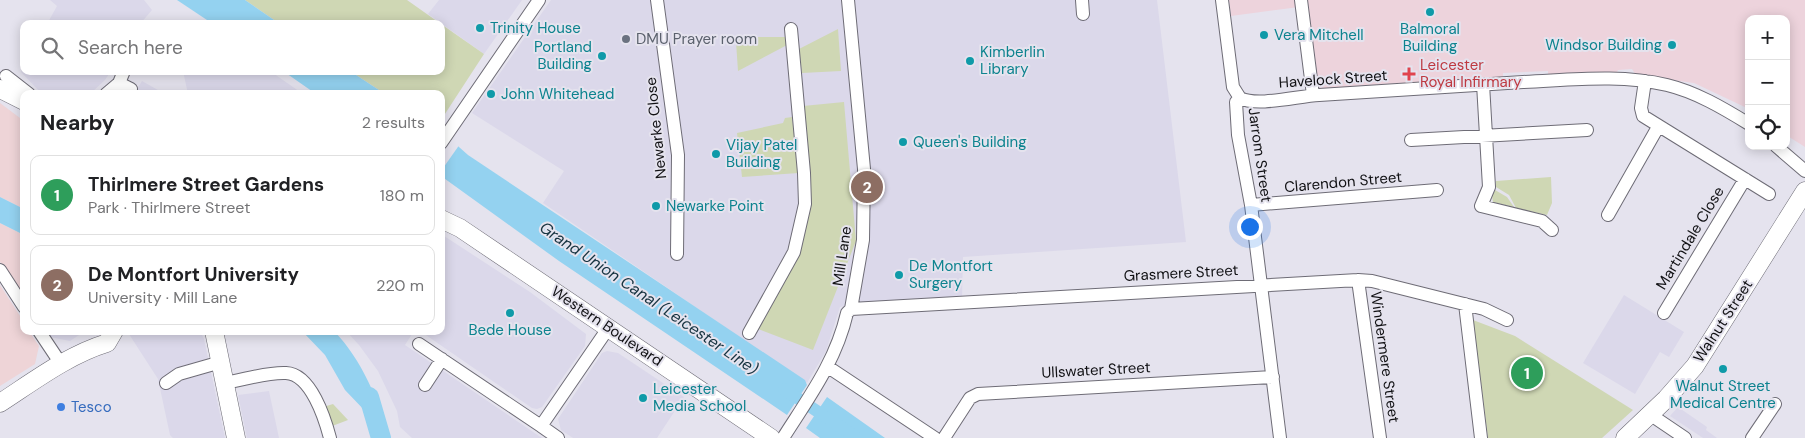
<!DOCTYPE html>
<meta charset="utf-8">
<style>
:root{--surface:#fff;--page:#f6f6f6;--text:#202124;--muted:#757577;--line:#e0e0e0;--accent:#111827}
body{margin:0;font-family:"DM Sans",sans-serif;background:var(--page);color:var(--text)}
.controls{position:absolute;right:15px;top:15px;display:grid;overflow:hidden;border-radius:10px;box-shadow:0 2px 12px #0003}
.controls button{width:45px;height:45px;display:grid;place-items:center;padding:0;border:0;border-bottom:1px solid var(--line);background:var(--surface);color:var(--text);font:25px sans-serif}
.you{position:absolute;left:1249px;top:226px;width:18px;height:18px;margin:-12px;border:4px solid #fff;border-radius:50%;background:#1a73e8;box-shadow:0 0 0 8px #1a73e833}
.badge{display:grid;place-items:center;width:32px;height:32px;border-radius:50%;background:var(--accent);color:#fff;font-size:16px;font-weight:700}
.pin{position:absolute;translate:-50% -50%;border:2px solid #fff;box-shadow:0 1px 5px #0006}
.list{margin:0;padding:0;list-style:none}
h2{display:flex;justify-content:space-between;align-items:center;height:65px;margin:0;padding:0 20px;font-size:21px}
h2 small{font-size:16px;font-weight:400;color:var(--muted)}
.list li{display:grid;grid-template-columns:32px 1fr auto;gap:15px;align-items:center;box-sizing:border-box;height:80px;margin:0 10px 10px;padding:0 10px;border:1px solid var(--line);border-radius:10px}
.list b{display:block;font-size:19px;white-space:nowrap}
.list p{margin:0;font-size:16px;white-space:nowrap;color:var(--muted)}
.list em{font-size:16px;font-style:normal;color:var(--muted)}
.icon{flex:none;width:28px;height:28px;fill:none;stroke:currentColor;stroke-width:2;stroke-linecap:round;stroke-linejoin:round}
.map{position:relative;flex:none;width:1805px;height:438px;overflow:hidden}
.search{position:absolute;background:var(--surface);box-shadow:0 2px 12px #0003;left:20px;top:20px;width:425px;height:55px;display:flex;align-items:center;gap:12px;box-sizing:border-box;padding:0 18px;border-radius:10px;color:var(--muted);font-size:19px}
.panel{position:absolute;background:var(--surface);box-shadow:0 2px 12px #0003;left:20px;top:90px;width:425px;height:245px;border-radius:10px}
.map>svg:first-child{display:block}
.built{fill:#dbd8ea}
.industrial{fill:#eed4d7}
.medical{fill:#edd3dc}
.green{fill:#cfd7b4}
.water{fill:#94d2f0}
.pier{fill:#e5e3ee}
.lines{fill:none;stroke-linecap:round;stroke-linejoin:round}
.canal{stroke:#94d2f0;stroke-width:12}
.river{stroke:#94d2f0;stroke-width:20}
.street-casing{stroke:#6e6c76;stroke-width:14}
.secondary-casing{stroke:#6e6c76;stroke-width:19}
.street{stroke:#fff;stroke-width:12}
.secondary{stroke:#fff;stroke-width:18}
.culture-dot{fill:#0f9aa8;stroke:#e5e3ee;stroke-width:2}
.worship-dot{fill:#6b7280;stroke:#e5e3ee;stroke-width:2}
.health-dot{fill:#e0444e;stroke:#e5e3ee;stroke-width:2}
.shop-dot{fill:#3f7fe0;stroke:#e5e3ee;stroke-width:2}
.labels{text-anchor:middle;dominant-baseline:central;stroke-width:4;stroke-linejoin:round;paint-order:stroke}
.culture-label{font-size:15px;fill:#0d838f;stroke:#e5e3ee;text-anchor:start}
.worship-label{font-size:15px;fill:#5b616d;stroke:#e5e3ee;text-anchor:start}
.health-label{font-size:15px;fill:#be3a42;stroke:#e5e3ee;text-anchor:start}
.street-label{font-size:15px;fill:#111114;stroke:#e5e3ee}
.shop-label{font-size:15px;fill:#366cbe;stroke:#e5e3ee;text-anchor:start}
.water-label{font-size:16px;font-style:italic;fill:#163340;stroke:#e5e3ee}
</style>
<div class="map">
<svg width="1805" height="438" viewBox="0 0 1805 438">
<rect width="100%" height="100%" fill="#e5e3ee"/>
<path class="built" d="M50 0H144L152 10 140 24H47L57 6Z
M439 0H522L484 54 428 14Z
M551 0H1157L1186 242 963 257 962 300 852 304 840 307 826 351 807 383 543 203 564 171 472 113Z
M24 66V71H111L105 80 90 94H42L21 72Z
M183 71H270L303 94H188Z
M142 81 165 94H134Z
M441 234 530 292 586 334 585 346 542 407 537 409 532 408 420 331H441Z
M1624 295 1684 332 1669 357 1660 352 1635 394 1583 363Z
M47 331H85L70 341 50 337Z
M127 331H200L204 339 225 438H173L170 435 158 379Z
M346 331H414L405 345 542 438H412L400 427 397 411 378 371 359 345Z
M607 351 618 353 684 397 657 438H573L561 430 558 419 602 353Z
M269 391 279 438H247L238 395Z
M1678 407 1707 427 1706 430 1717 438H1703L1670 416Z"/>
<path class="industrial" d="M0 103 24 121V209L0 197Z
M0 223 24 235V290L21 292 0 262Z
M0 285 24 322V331H29L39 346 35 364 0 386Z"/>
<path class="medical" d="M1229 0H1805V147L1786 135V19H1749V109L1694 83 1636 75 1632 69 1618 70 1616 74 1548 76V71L1503 73V79L1318 92 1307 6 1231 16Z"/>
<path class="green" d="M245 0H407L441 24H280Z
M441 24 484 54 441 120V94H385L350 71H441Z
M838 29 841 71 802 73 799 49Z
M742 37H786L789 44 738 71 736 42Z
M844 102 856 241 813 350 753 327 806 231 809 170 803 106Z
M792 117 799 173 742 177 737 133 783 123 785 118Z
M1551 177 1552 203 1547 215 1516 208 1509 195 1496 187V181Z
M1495 190 1507 197 1514 207 1493 202 1492 196Z
M1473 320 1515 336 1633 410 1602 438H1488Z
M333 404 348 420 327 428 320 408Z"/>
<path class="water" d="M177 0H245L280 24H213Z
M283 71H350L385 94H316Z
M441 131 468 155 805 380 807 385 787 415 559 261 441 176Z
M0 197 24 209V235L0 223Z
M302 331H334C363 361 377 399 391 438L345 390 325 355Z
M827 397 885 438H820L806 428Z"/>
<path class="pier" d="M441 132 460 144 441 171Z"/>
<g class="lines">
<path class="canal" d="M784 389 857 438"/>
<path class="river" d="M369 397 381 438"/>
<defs>
<path id="street" d="M657 0 678 155 677 254
M1082 0 1083 14
M1222 0 1233 87 1240 98 1236 102 1238 135 1251 205 1280 438
M1301 0 1313 95
M6 76 29 94
M1645 81 1641 108 1643 116 1769 194
M119 83 131 89
M1483 84 1489 187 1481 206 1542 221 1552 230
M106 94 119 83 124 71
M1240 98C1257 107 1298 96 1319 95 1387 91 1455 86 1523 82 1572 80 1619 74 1667 85 1696 92 1723 108 1749 124
M1411 140 1587 130
M441 143 539 0
M1776 146 1805 171
M1251 205 1437 190
M1608 215 1658 127
M0 270 24 307
M1358 280 1380 438
M1465 304 1481 438
M851 309 1358 280 1372 281 1484 309 1507 320
M1664 313 1745 179
M39 331 61 364
M749 333 794 252 805 204 804 173 791 29
M419 344 541 426
M828 367 935 438
M166 383 179 374 221 362
M224 383C244 380 266 372 286 373 311 374 325 419 330 438
M425 385 442 359
M1651 415 1685 438
M558 438 541 426 609 327
M783 438C809 397 836 361 847 313L851 309 863 240 864 169 848 0
M944 438 970 398 978 394 1273 377
M1752 438 1775 404"/>
<path id="secondary" d="M0 89 24 101
M441 219 460 228 771 438
M214 331 236 438
M0 403C34 381 68 355 107 343L114 331
M1625 438 1666 399 1695 366 1805 191"/>
</defs>
<use href="#street" class="street-casing"/>
<use href="#secondary" class="secondary-casing"/>
<use href="#street" class="street"/>
<use href="#secondary" class="secondary"/>
</g>
<g class="culture-dot">
<circle cx="1430" cy="12" r="5"/>
<circle cx="480" cy="28" r="5"/>
<circle cx="1264" cy="35" r="5"/>
<circle cx="1672" cy="45" r="5"/>
<circle cx="602" cy="56" r="5"/>
<circle cx="970" cy="61" r="5"/>
<circle cx="491" cy="94" r="5"/>
<circle cx="903" cy="142" r="5"/>
<circle cx="716" cy="154" r="5"/>
<circle cx="656" cy="206" r="5"/>
<circle cx="899" cy="275" r="5"/>
<circle cx="510" cy="313" r="5"/>
<circle cx="1723" cy="369" r="5"/>
<circle cx="643" cy="398" r="5"/>
</g>
<circle class="worship-dot" cx="626" cy="39" r="5"/>
<path class="health-dot" d="M1406.5 66.5h5v5h5v5h-5v5h-5v-5h-5v-5h5z"/>
<circle class="shop-dot" cx="61" cy="407" r="5"/>
<g class="labels">
<g class="culture-label">
<text x="490" y="28">Trinity House</text>
<text x="1430" y="29" text-anchor="middle">Balmoral<tspan x="1430" dy="17">Building</tspan></text>
<text x="1274" y="35">Vera Mitchell</text>
<text x="1662" y="45" text-anchor="end">Windsor Building</text>
<text x="592" y="47" text-anchor="end">Portland<tspan x="592" dy="17">Building</tspan></text>
<text x="980" y="52">Kimberlin<tspan x="980" dy="17">Library</tspan></text>
<text x="501" y="94">John Whitehead</text>
<text x="913" y="142">Queen's Building</text>
<text x="726" y="145">Vijay Patel<tspan x="726" dy="17">Building</tspan></text>
<text x="666" y="206">Newarke Point</text>
<text x="909" y="266">De Montfort<tspan x="909" dy="17">Surgery</tspan></text>
<text x="510" y="330" text-anchor="middle">Bede House</text>
<text x="1723" y="386" text-anchor="middle">Walnut Street<tspan x="1723" dy="17">Medical Centre</tspan></text>
<text x="653" y="389">Leicester<tspan x="653" dy="17">Media School</tspan></text>
</g>
<g class="worship-label">
<text x="636" y="39">DMU Prayer room</text>
</g>
<g class="health-label">
<text x="1420" y="65">Leicester<tspan x="1420" dy="17">Royal Infirmary</tspan></text>
</g>
<g class="street-label">
<text transform="translate(1333 79) rotate(-4)">Havelock Street</text>
<text transform="translate(656 128) rotate(-96)">Newarke Close</text>
<text transform="translate(1260 155) rotate(82)">Jarrom Street</text>
<text transform="translate(1343 182) rotate(-5)">Clarendon Street</text>
<text transform="translate(1690 238) rotate(-59)">Martindale Close</text>
<text transform="translate(842 256) rotate(-82)">Mill Lane</text>
<text transform="translate(1181 273) rotate(-3)">Grasmere Street</text>
<text transform="translate(1723 321) rotate(-57)">Walnut Street</text>
<text transform="translate(607 326) rotate(34)">Western Boulevard</text>
<text transform="translate(1385 357) rotate(82)">Windermere Street</text>
<text transform="translate(1096 370) rotate(-3)">Ullswater Street</text>
</g>
<g class="shop-label">
<text x="71" y="407">Tesco</text>
</g>
<g class="water-label">
<text transform="translate(649 298) rotate(34)">Grand Union Canal (Leicester Line)</text>
</g>
</g>
</svg>
<div class="controls">
<button>+</button>
<button>−</button>
<button><svg class="icon" aria-label="locate" viewBox="0 0 24 24"><circle cx="12" cy="12" r="6"/><path d="M12 2v4M12 18v4M2 12h4M18 12h4"/></svg></button>
</div>
<div class="you"></div>
<div class="pin badge" style="left:1527px;top:373px;background:#2e9e5b">1</div>
<div class="pin badge" style="left:867px;top:187px;background:#8d6e63">2</div>
<div class="search"><svg class="icon" aria-label="search" viewBox="0 0 24 24"><circle cx="10" cy="10" r="6"/><path d="M15 15l6 6"/></svg>Search here</div>
<section class="panel">
<h2>Nearby<small>2 results</small></h2>
<ul class="list">
<li><span class="badge" style="background:#2e9e5b">1</span><div><b>Thirlmere Street Gardens</b><p>Park · Thirlmere Street</p></div><em>180 m</em></li>
<li><span class="badge" style="background:#8d6e63">2</span><div><b>De Montfort University</b><p>University · Mill Lane</p></div><em>220 m</em></li>
</ul>
</section>
</div>
